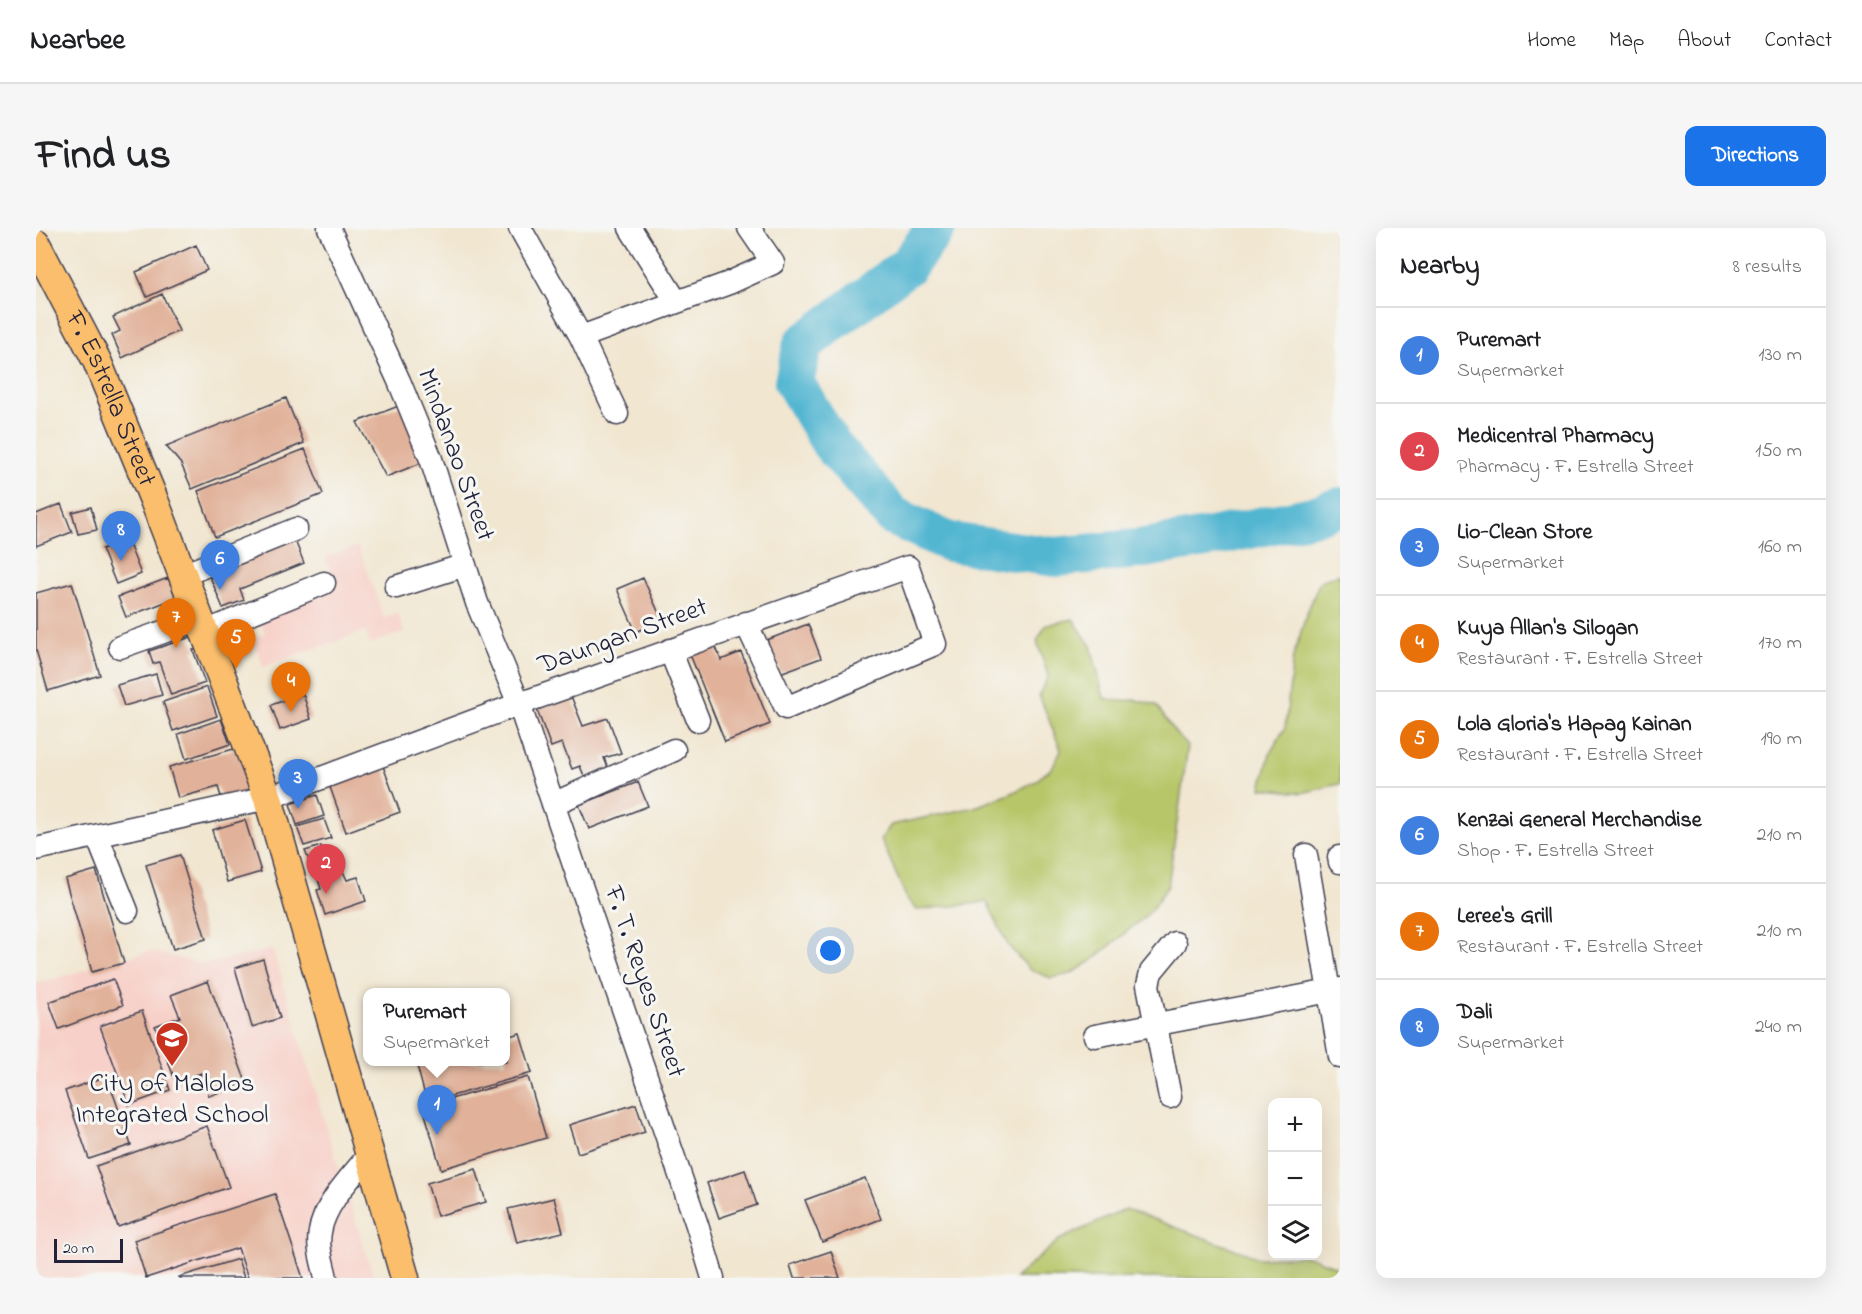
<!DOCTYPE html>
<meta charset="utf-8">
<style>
:root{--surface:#fff;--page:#f6f6f6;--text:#202124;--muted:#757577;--line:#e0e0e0;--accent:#1a73e8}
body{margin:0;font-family:"Indie Flower",sans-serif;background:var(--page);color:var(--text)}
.controls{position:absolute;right:18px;bottom:18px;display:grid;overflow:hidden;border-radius:12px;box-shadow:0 6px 24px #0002}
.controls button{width:54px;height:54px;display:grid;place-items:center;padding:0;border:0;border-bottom:2px solid var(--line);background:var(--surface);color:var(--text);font:30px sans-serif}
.scale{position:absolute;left:18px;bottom:15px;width:69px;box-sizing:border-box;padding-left:6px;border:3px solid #22223b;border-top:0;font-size:16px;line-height:21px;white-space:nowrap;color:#22223b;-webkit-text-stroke:4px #f6f6f2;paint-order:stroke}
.you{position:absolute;left:795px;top:723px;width:21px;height:21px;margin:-15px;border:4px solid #fff;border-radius:50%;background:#1a73e8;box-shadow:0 0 0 9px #1a73e833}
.badge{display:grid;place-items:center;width:39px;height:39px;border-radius:50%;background:var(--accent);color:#fff;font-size:20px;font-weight:700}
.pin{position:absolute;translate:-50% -50px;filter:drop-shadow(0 2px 3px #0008)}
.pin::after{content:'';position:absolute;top:32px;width:21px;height:18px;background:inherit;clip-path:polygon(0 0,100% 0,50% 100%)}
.popup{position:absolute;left:327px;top:760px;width:147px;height:78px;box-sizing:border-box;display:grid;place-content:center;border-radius:12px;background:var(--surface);filter:drop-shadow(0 2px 4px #0005);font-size:20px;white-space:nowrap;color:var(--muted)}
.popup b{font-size:22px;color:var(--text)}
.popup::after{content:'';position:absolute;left:50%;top:100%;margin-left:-12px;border:12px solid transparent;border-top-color:var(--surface)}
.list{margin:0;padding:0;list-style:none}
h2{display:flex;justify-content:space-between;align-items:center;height:78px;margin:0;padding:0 24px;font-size:26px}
h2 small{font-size:20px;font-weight:400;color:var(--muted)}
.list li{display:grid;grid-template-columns:39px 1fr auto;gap:18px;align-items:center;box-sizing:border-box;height:96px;padding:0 24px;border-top:2px solid var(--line)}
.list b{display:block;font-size:22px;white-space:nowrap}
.list p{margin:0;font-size:20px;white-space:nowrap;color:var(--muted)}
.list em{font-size:20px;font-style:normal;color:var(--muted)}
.icon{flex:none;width:33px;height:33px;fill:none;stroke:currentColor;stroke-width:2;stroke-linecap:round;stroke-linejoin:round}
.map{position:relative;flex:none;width:1304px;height:1050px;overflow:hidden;border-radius:12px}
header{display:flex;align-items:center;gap:36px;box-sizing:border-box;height:84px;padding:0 30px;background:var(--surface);border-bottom:2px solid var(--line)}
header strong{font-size:28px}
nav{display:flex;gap:33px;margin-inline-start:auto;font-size:21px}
.intro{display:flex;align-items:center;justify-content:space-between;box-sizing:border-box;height:144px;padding:0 36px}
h1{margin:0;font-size:42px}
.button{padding:15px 27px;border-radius:12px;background:var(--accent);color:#fff;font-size:21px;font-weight:700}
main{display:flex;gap:36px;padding:0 36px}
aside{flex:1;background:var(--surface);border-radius:12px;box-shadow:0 6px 24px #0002}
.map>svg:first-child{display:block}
.built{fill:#f7d1c9}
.green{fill:#b7c668;stroke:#6c7452;stroke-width:1.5}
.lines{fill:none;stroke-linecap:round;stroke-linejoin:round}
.river{stroke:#52b6d1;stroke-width:40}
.building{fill:#e1b199}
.minor-casing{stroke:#413f51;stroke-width:25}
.major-casing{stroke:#413f51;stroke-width:31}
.minor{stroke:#fff;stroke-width:22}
.major{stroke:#fabe6d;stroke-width:28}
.labels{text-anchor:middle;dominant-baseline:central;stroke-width:6;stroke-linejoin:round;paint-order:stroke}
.street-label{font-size:27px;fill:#22223b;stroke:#f6f6f2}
.poi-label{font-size:27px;fill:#22223b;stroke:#f6f6f2}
</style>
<header>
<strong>Nearbee</strong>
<nav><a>Home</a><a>Map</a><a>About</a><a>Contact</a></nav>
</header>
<div class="intro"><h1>Find us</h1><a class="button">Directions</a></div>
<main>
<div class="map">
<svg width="1304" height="1050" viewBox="0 0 1304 1050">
<rect width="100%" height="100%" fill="#f6f6f2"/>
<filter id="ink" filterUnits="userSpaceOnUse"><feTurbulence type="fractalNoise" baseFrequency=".0167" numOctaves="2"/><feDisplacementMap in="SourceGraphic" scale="12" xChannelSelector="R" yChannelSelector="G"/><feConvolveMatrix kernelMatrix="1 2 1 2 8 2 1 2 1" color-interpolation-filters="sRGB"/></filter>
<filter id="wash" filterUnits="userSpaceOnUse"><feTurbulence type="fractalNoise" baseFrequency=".008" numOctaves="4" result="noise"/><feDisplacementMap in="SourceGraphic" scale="24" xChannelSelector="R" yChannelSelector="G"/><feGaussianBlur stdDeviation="1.35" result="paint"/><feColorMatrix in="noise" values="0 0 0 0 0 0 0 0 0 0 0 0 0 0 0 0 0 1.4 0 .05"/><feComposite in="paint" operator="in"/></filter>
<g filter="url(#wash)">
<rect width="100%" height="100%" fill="#f1e6d0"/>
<path class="built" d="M322 318 348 390 362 385 368 404 334 416 329 403 227 439 217 410 229 406 222 386 300 359 289 329Z
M237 721 297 922 338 1050H0V756L114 723 168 736Z"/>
<path class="green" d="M1304 346V556L1266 565 1225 560 1234 525 1249 500 1257 429 1271 385 1284 353Z
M1037 391 1055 418 1068 470 1082 473 1100 472 1120 477 1140 506 1152 518 1132 658 1113 685 1056 733 1035 746 1015 750 993 741 972 717 951 674 881 682 871 671 845 611 855 597 939 579 974 566 998 554 1016 540 1025 522 1003 467 1012 448 1001 413 1010 397Z
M1090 981 1223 1030 1272 1028 1298 1038 1304 1044V1050H979L1023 1012Z"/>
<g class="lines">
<path class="river" d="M900 0 872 37 767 116 758 154 795 216 857 288 913 314 1019 329 1102 321 1170 310 1277 288 1304 279"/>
</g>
<g id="blocks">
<path class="building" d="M160 17 171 42 111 69 100 44Z
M126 66 143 103 86 130 76 107 84 103 77 89Z
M250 170 268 215 156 261 145 236 130 218Z
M368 176 395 231 350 249 321 194Z
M269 221 287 266 179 309 162 263Z
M25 276 36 304 0 318V286Z
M55 279 61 302 42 306 36 284Z
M258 310 268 335 204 361 208 372 187 380 172 344Z
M91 311 105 346 80 356 66 321Z
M132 350 140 370 90 389 82 369Z
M607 350 626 392 600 404 581 361Z
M36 355 64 447 12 463 0 422V365Z
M772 396 785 430 744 445 731 412Z
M155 409 160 422H157L169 455 135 467 123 434 117 436 113 423Z
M678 414 685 432 705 424 734 496 689 514 653 424Z
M120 446 126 467 88 478 81 457Z
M171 459 181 488 137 503 127 474Z
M267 466 275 491 244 502 235 477Z
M535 468 547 498 572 490 585 525 568 530 573 542 549 550 544 538 536 541 526 515 515 519 501 482Z
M185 491 194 516 150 531 142 506Z
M205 519 218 567 187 575 182 559 142 570 133 539Z
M347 538 364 584 310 604 294 559Z
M602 554 612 578 553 601 543 577Z
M281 567 288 588 261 597 254 576Z
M288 591 295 610 268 618 261 599Z
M209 592 225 644 191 654 176 602Z
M285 618 291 632 275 637 269 623Z
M144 627 170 711 137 721 110 637Z
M305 639 311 652 322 649 330 673 289 687 281 662 285 661 281 648Z
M60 642 88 735 56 744 29 651Z
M227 731 244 790 216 799 199 740Z
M77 751 87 777 23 801 13 774Z
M172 753 210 854 173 868 165 845 140 855 119 798 144 789 135 767Z
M106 783 134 862 93 877 64 798Z
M484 805 496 845 391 875 380 834H470V809Z
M71 848 95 917 53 931 29 863Z
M492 849 510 910 405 941 387 879Z
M600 876 609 904 542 925 533 897Z
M171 898 193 959 82 999 60 938Z
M440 941 450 974 401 988 391 955Z
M709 942 721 977 683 990 671 955Z
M829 950 845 991 786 1014 769 972Z
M239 966 267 1050H212L202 1020 110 1050 98 1012Z
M518 970 527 1004 481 1015 472 981Z
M795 1023 804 1050H758L754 1037Z
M202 1031 208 1050H144L143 1049Z"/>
</g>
</g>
<g filter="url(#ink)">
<use href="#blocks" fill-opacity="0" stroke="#413f51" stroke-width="1.5"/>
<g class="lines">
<defs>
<path id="minor" d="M293 0 363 153 395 231 441 375 483 476 661 997 677 1050
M484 0 545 109 581 186
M594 0 640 73
M545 109 693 55 737 35 713 0
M147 347 260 301
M360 359 429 337
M169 404 288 355
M84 419 164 391
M634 422 662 492
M517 576 638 522
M61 608 91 683
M0 621 232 570 483 476 872 339 899 416 750 480 710 395
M1270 627 1304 829
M1303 629 1304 634
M1059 808 1304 761
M1134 869 1112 757 1115 744 1139 715
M290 1050C287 1035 281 1020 284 1004 288 976 316 948 334 926"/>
<g id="major">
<path id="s1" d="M0 16 61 133 118 272 232 570 369 1050"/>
</g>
</defs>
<use href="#minor" class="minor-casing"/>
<use href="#major" class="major-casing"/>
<use href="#minor" class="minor"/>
<use href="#major" class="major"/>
</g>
</g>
<defs>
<symbol id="school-pin" viewBox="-11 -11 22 30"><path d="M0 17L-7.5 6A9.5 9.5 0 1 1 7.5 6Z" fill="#c8321e" stroke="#f6f6f2"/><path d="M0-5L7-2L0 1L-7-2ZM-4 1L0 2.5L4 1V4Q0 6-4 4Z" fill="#fff"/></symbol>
</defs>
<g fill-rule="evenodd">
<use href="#school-pin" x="117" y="791" width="38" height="52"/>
</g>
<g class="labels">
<g class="street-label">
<text stroke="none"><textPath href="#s1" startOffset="172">F. Estrella Street</textPath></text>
<text transform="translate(419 227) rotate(70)">Mindanao Street</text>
<text transform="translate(587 409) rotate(-20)">Daungan Street</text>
<text transform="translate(608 754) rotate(71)">F. T. Reyes Street</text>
</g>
<g class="poi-label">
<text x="136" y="856">City of Malolos<tspan x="136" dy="31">Integrated School</tspan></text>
</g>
</g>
</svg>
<div class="controls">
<button>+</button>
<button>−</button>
<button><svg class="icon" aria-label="layers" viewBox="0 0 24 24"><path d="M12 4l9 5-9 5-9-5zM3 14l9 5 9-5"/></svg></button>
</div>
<div class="scale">20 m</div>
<div class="you"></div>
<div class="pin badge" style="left:401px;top:907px;background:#3f7fe0">1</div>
<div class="popup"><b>Puremart</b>Supermarket</div>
<div class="pin badge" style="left:290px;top:666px;background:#e0444e">2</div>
<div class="pin badge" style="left:262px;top:581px;background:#3f7fe0">3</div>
<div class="pin badge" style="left:255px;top:484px;background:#e8710a">4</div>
<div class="pin badge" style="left:200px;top:441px;background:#e8710a">5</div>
<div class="pin badge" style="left:184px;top:362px;background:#3f7fe0">6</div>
<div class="pin badge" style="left:140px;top:420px;background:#e8710a">7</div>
<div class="pin badge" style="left:85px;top:333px;background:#3f7fe0">8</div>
</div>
<aside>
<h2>Nearby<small>8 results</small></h2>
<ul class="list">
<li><span class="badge" style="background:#3f7fe0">1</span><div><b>Puremart</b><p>Supermarket</p></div><em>130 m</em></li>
<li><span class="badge" style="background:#e0444e">2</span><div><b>Medicentral Pharmacy</b><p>Pharmacy · F. Estrella Street</p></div><em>150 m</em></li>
<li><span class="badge" style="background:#3f7fe0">3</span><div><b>Lio-Clean Store</b><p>Supermarket</p></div><em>160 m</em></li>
<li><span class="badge" style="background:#e8710a">4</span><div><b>Kuya Allan's Silogan</b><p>Restaurant · F. Estrella Street</p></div><em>170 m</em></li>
<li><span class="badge" style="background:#e8710a">5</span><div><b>Lola Gloria's Hapag Kainan</b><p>Restaurant · F. Estrella Street</p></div><em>190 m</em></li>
<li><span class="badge" style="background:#3f7fe0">6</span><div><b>Kenzai General Merchandise</b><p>Shop · F. Estrella Street</p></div><em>210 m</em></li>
<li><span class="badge" style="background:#e8710a">7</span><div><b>Leree's Grill</b><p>Restaurant · F. Estrella Street</p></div><em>210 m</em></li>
<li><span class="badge" style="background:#3f7fe0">8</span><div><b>Dali</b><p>Supermarket</p></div><em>240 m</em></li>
</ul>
</aside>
</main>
